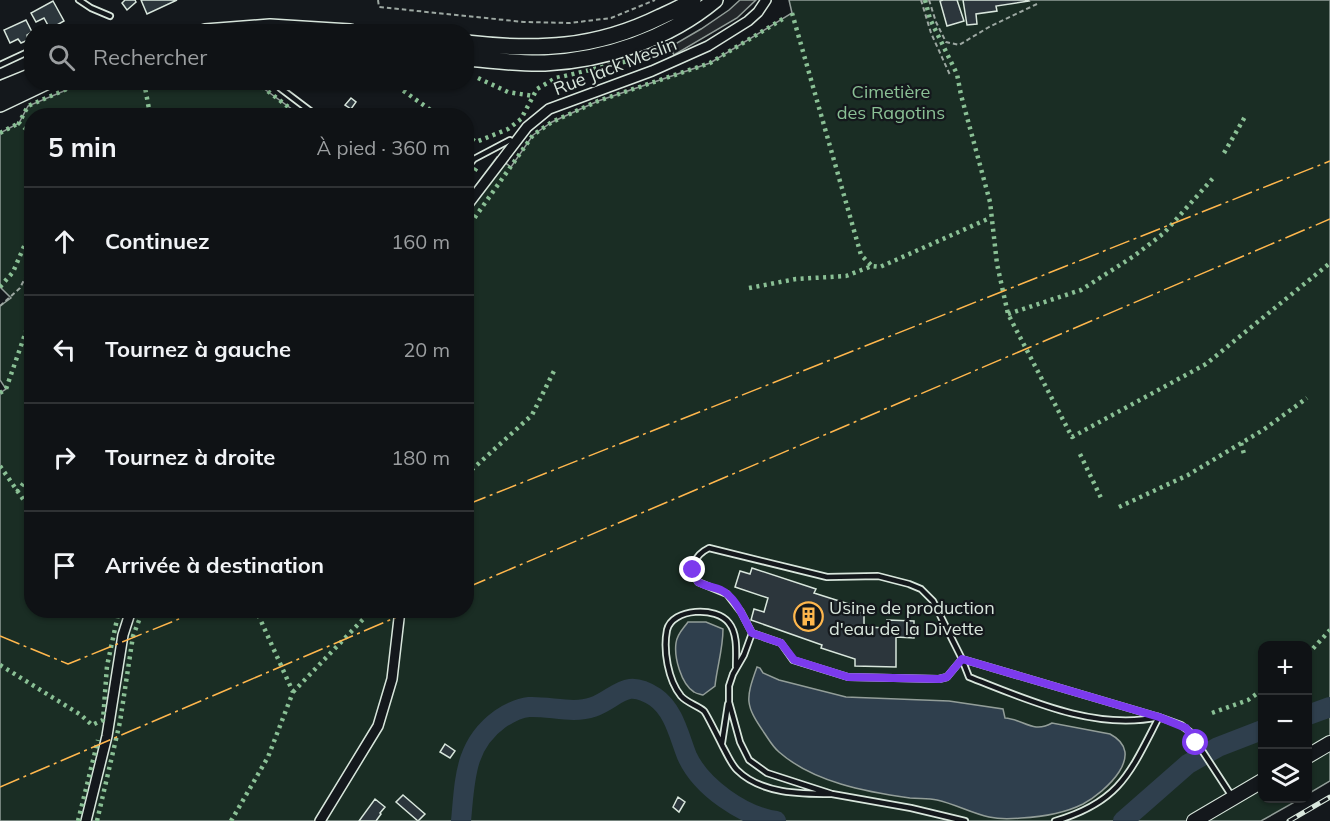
<!DOCTYPE html>
<html lang="fr">
<meta charset="utf-8">
<style>
:root{--surface:#0f1215;--page:#1d2022;--text:#f1f3f6;--muted:#9b9ea0;--line:#2f3234}
body{margin:0;font-family:Mulish,sans-serif;background:var(--page);color:var(--text)}
.controls{position:absolute;right:18px;bottom:18px;display:grid;overflow:hidden;border-radius:12px;box-shadow:0 2px 4px #0004}
.controls button{width:54px;height:54px;display:grid;place-items:center;padding:0;border:0;border-bottom:2px solid var(--line);background:var(--surface);color:var(--text);font:30px sans-serif}
.stop{position:absolute;width:18px;height:18px;margin:-14px;border:4px solid #7c3aed;border-radius:50%;background:#fff}
.stop.end{background:#7c3aed;border-color:#fff;box-shadow:0 2px 6px #0008}
.list{margin:0;padding:0;list-style:none}
h2{display:flex;justify-content:space-between;align-items:center;height:78px;margin:0;padding:0 24px;font-size:26px}
h2 small{font-size:20px;font-weight:400;color:var(--muted)}
.list li{display:grid;grid-template-columns:39px 1fr auto;gap:18px;align-items:center;box-sizing:border-box;height:108px;padding:0 24px;border-top:2px solid var(--line)}
.list b{display:block;font-size:22px;white-space:nowrap}
.list em{font-size:20px;font-style:normal;color:var(--muted)}
.icon{flex:none;width:33px;height:33px;fill:none;stroke:currentColor;stroke-width:2;stroke-linecap:round;stroke-linejoin:round}
.map{position:relative;flex:none;width:1330px;height:821px;overflow:hidden}
.search{position:absolute;background:var(--surface);box-shadow:0 2px 4px #0004;left:24px;top:24px;width:450px;height:66px;display:flex;align-items:center;gap:15px;box-sizing:border-box;padding:0 21px;border-radius:24px;color:var(--muted);font-size:22px}
.panel{position:absolute;background:var(--surface);box-shadow:0 2px 4px #0004;left:24px;top:108px;width:450px;height:510px;border-radius:24px}
.map>svg:first-child{display:block}
.green{fill:#1a2d24;stroke:#939e99;stroke-width:1.5}
.parking{fill:#24282b;stroke:#939e99;stroke-width:1.5}
.water{fill:#2f3f4d;stroke:#939e99;stroke-width:1.5}
.lines{fill:none;stroke-linecap:round;stroke-linejoin:round}
.river{stroke:#2f3f4d;stroke-width:20}
.building{fill:#2c363c;stroke:#d8e6dc;stroke-width:1.5}
.service-casing{stroke:#d8e6dc;stroke-width:8}
.minor-casing{stroke:#d8e6dc;stroke-width:12}
.secondary-casing{stroke:#d8e6dc;stroke-width:16}
.primary-casing{stroke:#d8e6dc;stroke-width:18}
.path{stroke:#9da8a2;stroke-width:2;stroke-dasharray:4.5 3;stroke-linecap:butt}
.service{stroke:#14181c;stroke-width:4.5}
.minor{stroke:#14181c;stroke-width:9}
.secondary{stroke:#14181c;stroke-width:14}
.primary{stroke:#14181c;stroke-width:15}
.rail-casing{stroke:#d8e6dc;stroke-width:5}
.rail{stroke:#14181c;stroke-width:3;stroke-dasharray:9;stroke-linecap:butt}
.hedge{stroke:#8ac095;stroke-width:4.5;stroke-dasharray:3 4.5;stroke-linecap:butt}
.power{stroke:#ffb74d;stroke-width:1.5;stroke-dasharray:21 4.5 3 4.5;stroke-linecap:butt}
.route{stroke:#7c3aed;stroke-width:8}
.labels{text-anchor:middle;dominant-baseline:central;stroke-width:4.5;stroke-linejoin:round;paint-order:stroke}
.street-label{font-size:18px;fill:#d8e6dc;stroke:#14181c}
.park-label{font-size:18px;fill:#8ac095;stroke:#14181c}
.poi-label{font-size:18px;fill:#d8e6dc;stroke:#14181c;text-anchor:start}
</style>
<div class="map">
<svg width="1330" height="821" viewBox="0 0 1330 821">
<rect width="100%" height="100%" fill="#14181c"/>
<path class="green" d="M789 0H1330V781L1308 794V646H1262V798L1300 799 1261 821H0V393L6 389 0 380V306L11 298 0 287V133L19 123 28 106 83 83H256L300 115 32 116V610H466L467 197 497 157 511 167 533 135 552 122 598 101 710 63 792 13Z"/>
<path class="parking" d="M740 0H756L737 18 674 55 670 47 701 29 729 10Z"/>
<path class="water" d="M688 622H706L723 629C723 649 717 667 715 686L703 695C700 694 697 694 694 692 681 684 674 657 676 643 677 634 683 629 688 622Z
M757 667 760 668 763 673 779 680 846 697 949 701 1003 709 1005 718C1023 719 1033 734 1052 723L1110 734C1148 754 1105 792 1083 804 1065 813 1040 817 1021 818 1011 819 998 819 989 817 971 813 955 804 937 800 928 798 919 799 910 798 866 792 813 782 779 752 773 747 769 740 765 734 745 705 745 700 757 667Z"/>
<g class="lines">
<path class="river" d="M1308 715 1330 707
M461 821C465 780 464 745 500 719 509 713 518 708 529 707 550 706 573 714 593 707 618 698 625 677 655 697 674 710 679 736 687 756 701 787 743 816 776 821
M1123 821 1188 764 1218 747 1262 730"/>
</g>
<path class="building" d="M125 0H135L136 2 127 10 122 3Z
M141 0H177L147 14Z
M943 0H957L964 21 947 26 940 1Z
M963 0H1028L1029 1 996 6 997 11 976 14 977 24 967 25Z
M53 1 64 21 50 29 44 18 36 22 31 13Z
M26 20 32 32 27 35 28 40 21 43 18 39 10 43 4 30Z
M351 98 356 102 351 109 345 105Z
M752 568 816 589 814 593 855 606 853 610 864 614V627L887 628V620L914 621V638L896 637V667L855 666V659L821 648 822 645 751 620 754 609 764 612 768 598 735 587 740 571 750 574Z
M445 744 455 751 450 758 440 752Z
M403 795 425 814 418 821 396 802Z
M678 797 685 802 679 812 673 807Z
M375 799 385 807 380 813 381 814 376 821H359Z"/>
<g class="lines">
<defs>
<path id="service" d="M79 0 91 8 110 16
M0 65 32 50
M280 88 317 116
M466 168 474 159 510 140 514 143
M752 633 744 655 733 674 729 686V702L740 742 749 760 767 773 832 794 911 808 965 821
M736 667C736 653 738 634 729 623 717 606 672 608 667 630 663 650 668 680 681 696 687 703 697 705 704 711 706 713 720 741 723 747 727 754 731 764 737 770 761 794 801 794 832 794
M1159 717C1095 731 1028 700 969 677L962 659 947 677 939 679 848 677 793 660 781 643 752 633 741 612 727 594 698 582C688 568 695 555 709 548L827 577 878 576 909 584 921 589 933 601 962 659 1159 717 1181 725 1190 732 1231 795
M722 743 728 704
M1055 821C1120 802 1130 773 1159 717"/>
<path id="minor" d="M466 207 527 127 549 109 652 71 708 46 748 21 758 12 766 0
M86 821 107 736 123 635 131 610
M320 821 378 726 392 679 400 610"/>
<path id="secondary" d="M1308 756 1330 743
M1194 821 1262 781"/>
<path id="primary" d="M205 32 270 27 350 32
M466 43C537 51 595 49 660 17 671 12 683 7 693 0
M466 58C492 60 519 64 545 63 605 60 668 39 715 0
M0 89 32 76
M0 104 46 82"/>
</defs>
<use href="#service" class="service-casing"/>
<use href="#minor" class="minor-casing"/>
<use href="#secondary" class="secondary-casing"/>
<use href="#primary" class="primary-casing"/>
<path class="path" d="M378 0 379 7 524 22 570 23 611 18 655 0
M921 0 931 33 950 75
M929 0 936 22 946 42 959 45 989 27 1037 4
M0 306 20 288 32 264"/>
<use href="#service" class="service"/>
<use href="#minor" class="minor"/>
<use href="#secondary" class="secondary"/>
<use href="#primary" class="primary"/>
<defs>
<path id="rail" d="M1289 821 1330 797"/>
</defs>
<use href="#rail" class="rail-casing"/>
<use href="#rail" class="rail"/>
<path class="hedge" d="M925 0 930 19 957 74 961 95 990 202 997 264 1008 314 1072 437 1206 364 1330 263
M792 13 861 255 872 266
M478 78 508 92 533 96
M144 82 149 109 147 116
M256 82 300 116
M391 82 439 116
M0 133 19 123
M32 134 19 123 28 106 83 82
M466 135 476 142 508 129 521 119 537 89 556 78 632 60 677 43
M1224 153 1246 115
M466 183 478 166
M466 230 533 135 552 122 598 101 710 63 786 17
M0 287 13 272 32 228
M749 288 796 279 846 276 872 266 880 267 990 218
M1008 314 1081 290 1134 256 1164 233 1214 177
M0 393 6 389 32 314
M1241 443 1244 454
M1080 454 1102 500
M0 466 32 512
M466 475 532 415 554 371
M17 492 32 472
M1119 507 1188 475 1263 430 1307 398
M1308 654 1330 630
M0 665 81 715 92 725 103 720 107 666 119 610
M293 692 372 610
M1212 713 1248 700 1262 690
M78 821 98 740
M97 821 120 722 133 636 143 610
M231 821 268 757 293 692 256 610"/>
<path class="power" d="M466 505 1330 161
M466 588 1330 219
M0 636 68 664 201 610
M0 787 413 610"/>
</g>
<g class="lines">
<path class="route" d="M693 570 698 582C705 586 713 587 721 590 736 597 744 619 752 633L781 643 794 660 848 677 939 679 947 677 962 659 1159 717 1186 728 1196 743"/>
</g>
<defs>
<symbol id="building-ring" viewBox="-11 -11 22 22"><circle r="9.5" fill="#14181c" stroke="#ffb74d" stroke-width="1.5"/><path d="M-4-6H4V6H1V3H-1V6H-4ZM-2.5-4.3h1.7v1.8h-1.7ZM.8-4.3h1.7v1.8H.8ZM-2.5-1h1.7V.8h-1.7ZM.8-1h1.7V.8H.8Z" fill="#ffb74d"/></symbol>
</defs>
<g fill-rule="evenodd">
<use href="#building-ring" x="792" y="600" width="33" height="33"/>
</g>
<g class="labels">
<g class="street-label">
<text transform="translate(615 66) rotate(-21)">Rue Jack Meslin</text>
</g>
<g class="park-label">
<text x="891" y="91">Cimetière<tspan x="891" dy="21">des Ragotins</tspan></text>
</g>
<g class="poi-label">
<text x="829" y="607">Usine de production<tspan x="829" dy="21">d'eau de la Divette</tspan></text>
</g>
</g>
</svg>
<div class="controls">
<button>+</button>
<button>−</button>
<button><svg class="icon" aria-label="layers" viewBox="0 0 24 24"><path d="M12 4l9 5-9 5-9-5zM3 14l9 5 9-5"/></svg></button>
</div>
<div class="stop" style="left:1196px;top:743px"></div>
<div class="stop end" style="left:693px;top:570px"></div>
<div class="search"><svg class="icon" aria-label="search" viewBox="0 0 24 24"><circle cx="10" cy="10" r="6"/><path d="M15 15l6 6"/></svg>Rechercher</div>
<section class="panel">
<h2>5 min<small>À pied · 360 m</small></h2>
<ul class="list">
<li><svg class="icon" aria-label="ahead" viewBox="0 0 24 24"><path d="M12 20V5M6 11l6-6 6 6"/></svg><div><b>Continuez</b></div><em>160 m</em></li>
<li><svg class="icon" aria-label="left" viewBox="0 0 24 24"><path d="M17 20v-9H6M10 6l-5 5 5 5"/></svg><div><b>Tournez à gauche</b></div><em>20 m</em></li>
<li><svg class="icon" aria-label="right" viewBox="0 0 24 24"><path d="M7 20v-9h11M14 6l5 5-5 5"/></svg><div><b>Tournez à droite</b></div><em>180 m</em></li>
<li><svg class="icon" aria-label="arrive" viewBox="0 0 24 24"><path d="M6 21V4h12l-3 4 3 4H6"/></svg><div><b>Arrivée à destination</b></div></li>
</ul>
</section>
</div>
